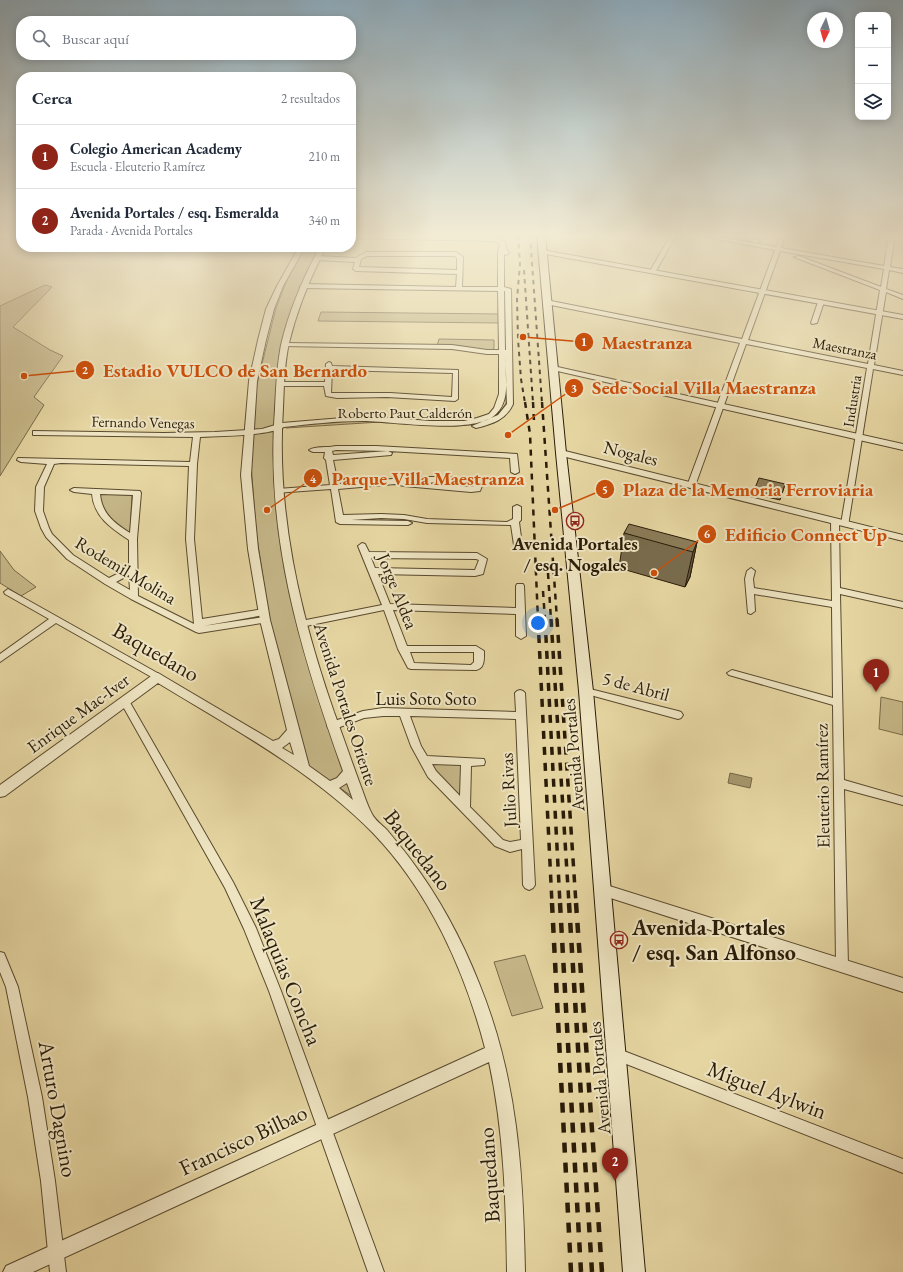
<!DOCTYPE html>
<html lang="es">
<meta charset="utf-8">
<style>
:root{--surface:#fff;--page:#f2f2f3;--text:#1f2937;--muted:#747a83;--line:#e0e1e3;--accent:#8f2418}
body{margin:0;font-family:"EB Garamond",serif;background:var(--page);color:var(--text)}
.controls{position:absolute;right:12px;top:12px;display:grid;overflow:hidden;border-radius:8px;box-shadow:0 2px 10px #0003}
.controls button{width:36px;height:36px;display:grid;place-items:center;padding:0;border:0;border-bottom:1px solid var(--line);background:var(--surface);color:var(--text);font:20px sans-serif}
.compass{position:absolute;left:807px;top:12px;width:36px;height:36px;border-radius:50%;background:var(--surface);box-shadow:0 2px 10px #0003;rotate:185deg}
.you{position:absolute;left:538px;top:623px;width:14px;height:14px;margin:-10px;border:3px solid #fff;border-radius:50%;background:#1a73e8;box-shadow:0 0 0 6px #1a73e833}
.badge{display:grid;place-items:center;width:26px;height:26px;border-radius:50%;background:var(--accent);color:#fff;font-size:13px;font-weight:700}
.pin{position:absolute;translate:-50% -33px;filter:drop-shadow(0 1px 2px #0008)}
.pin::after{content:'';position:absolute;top:21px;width:14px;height:12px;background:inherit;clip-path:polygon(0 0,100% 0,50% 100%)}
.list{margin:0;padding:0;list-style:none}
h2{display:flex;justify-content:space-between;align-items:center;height:52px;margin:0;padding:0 16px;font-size:17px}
h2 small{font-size:13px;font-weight:400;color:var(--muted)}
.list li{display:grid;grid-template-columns:26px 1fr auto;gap:12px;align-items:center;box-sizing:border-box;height:64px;padding:0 16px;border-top:1px solid var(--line)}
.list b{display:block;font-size:15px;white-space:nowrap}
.list p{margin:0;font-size:13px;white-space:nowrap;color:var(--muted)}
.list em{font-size:13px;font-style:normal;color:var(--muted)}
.icon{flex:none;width:22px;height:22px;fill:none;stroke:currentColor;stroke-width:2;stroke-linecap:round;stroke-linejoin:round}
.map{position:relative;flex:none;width:903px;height:1272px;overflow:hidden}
.search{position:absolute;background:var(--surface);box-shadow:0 2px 10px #0003;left:16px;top:16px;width:340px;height:44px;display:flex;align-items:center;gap:10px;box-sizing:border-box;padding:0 14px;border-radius:16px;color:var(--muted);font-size:15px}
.panel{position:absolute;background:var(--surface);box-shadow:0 2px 10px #0003;left:16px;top:72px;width:340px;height:180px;border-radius:16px}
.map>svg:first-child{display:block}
.green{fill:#c5b687;stroke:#786948}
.water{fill:#a5966d;stroke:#746545}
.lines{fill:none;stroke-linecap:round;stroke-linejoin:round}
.minor-casing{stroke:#594a2e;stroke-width:2}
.tertiary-casing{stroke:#594a2e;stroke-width:2}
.secondary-casing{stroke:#2a1c08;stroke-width:2}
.minor{fill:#eee4c2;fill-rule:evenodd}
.tertiary{fill:#eee4c2;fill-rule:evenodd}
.secondary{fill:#eee4c2;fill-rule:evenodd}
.rail-far3{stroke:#2a1c08;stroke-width:2;stroke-dasharray:4.5 4.5;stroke-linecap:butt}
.rail-far2{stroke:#2a1c08;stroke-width:2.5;stroke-dasharray:6 6;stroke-linecap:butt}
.rail-far1{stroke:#2a1c08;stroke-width:3.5;stroke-dasharray:8 8;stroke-linecap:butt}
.rail{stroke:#2a1c08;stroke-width:4.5;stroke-dasharray:10 10;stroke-linecap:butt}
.wall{fill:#786b4c;stroke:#2a1c08}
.shaded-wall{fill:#61573e;stroke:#2a1c08}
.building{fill:#8b7c58;stroke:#2a1c08}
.labels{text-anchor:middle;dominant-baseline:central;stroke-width:4;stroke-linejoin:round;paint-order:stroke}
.far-street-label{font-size:15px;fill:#2a1c08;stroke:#eee4c2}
.street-label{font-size:18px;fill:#2a1c08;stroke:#eee4c2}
.poi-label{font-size:18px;font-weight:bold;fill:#2a1c08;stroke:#eee4c2}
.near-street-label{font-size:22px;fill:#2a1c08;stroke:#eee4c2}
.near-poi-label{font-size:22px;font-weight:bold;fill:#2a1c08;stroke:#eee4c2;text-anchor:start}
.leader{fill:none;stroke:#cc500b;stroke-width:1.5}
.callout-dot{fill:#cc500b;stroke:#eee4c2;stroke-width:1.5}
.mark-label{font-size:12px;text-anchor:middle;font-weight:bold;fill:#fff}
.callout-label{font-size:19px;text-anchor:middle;font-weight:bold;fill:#cc500b;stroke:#eee4c2;stroke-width:4;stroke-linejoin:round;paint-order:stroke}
</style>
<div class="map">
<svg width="903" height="1272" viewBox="0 0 903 1272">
<rect width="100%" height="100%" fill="#e5d5a1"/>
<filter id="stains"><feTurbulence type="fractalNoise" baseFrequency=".005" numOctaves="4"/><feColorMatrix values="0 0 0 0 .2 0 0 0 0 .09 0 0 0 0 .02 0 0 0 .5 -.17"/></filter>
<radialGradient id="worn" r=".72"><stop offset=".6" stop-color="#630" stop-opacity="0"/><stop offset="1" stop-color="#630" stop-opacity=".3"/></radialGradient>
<path class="green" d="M305 247H321L307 271 291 312 279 367 282 539 353 797 305 764 269 616 256 532 250 449 254 396 276 308 290 273Z
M45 285 52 287 13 327 50 350 63 356 34 397 44 405 0 476V306Z
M321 312 499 314V323L318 321Z
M439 339 494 340V348L492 351 459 346H437Z
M506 366 509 403 504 413 480 424 455 426 380 422 286 428 285 426 359 420 468 424 478 423 499 414 506 403Z
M99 494 132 495 130 533C115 523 102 513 99 494Z
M0 551 14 570 36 587 21 596 0 583Z
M881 697 903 702V735L879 729Z
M427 763 463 764V800Z
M525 955 543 1008 512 1016 494 962Z"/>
<path class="water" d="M730 773 752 778 750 788 728 783Z"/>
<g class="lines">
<defs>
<path id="minor" d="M8 235V236L0 240V236Z
M351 235 495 237 505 242 506 248 509 253 506 255 504 254V287L511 289 513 404C506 420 492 424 476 428L472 426 498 415 507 404 505 354C505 372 511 399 497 413 477 436 392 421 363 421 336 421 310 424 284 427 267 436 221 436 200 437L197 464 194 539 202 619 264 609 268 612 264 615 203 626 265 617 269 620 268 622 199 633 196 632 131 599 105 584 67 559 46 537 41 528 35 511 36 487 47 464 21 462 17 460 18 458 190 462 193 437 36 435H33V431L164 433 215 432 262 429 282 423 354 417H378L430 421H464L477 418 489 414 494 408 499 394V354H487L452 349 283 346 282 345 285 343 452 345 487 350H499L498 291 303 288 300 286 303 284 456 287 457 274 356 271 353 269 355 262 317 260 314 258 317 256 356 258 366 252H456L463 257 462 287H498V252L500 244 494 241 351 238ZM367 256H455L457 258V270L359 267 361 259ZM504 291H505L506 350H505ZM61 463 189 466 186 539 194 624 138 596 137 539 141 493 140 491 74 488 70 490 74 492 92 494C94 517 111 528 129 540V568L109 578 73 555 52 534 49 528 43 511 44 487 54 464ZM100 494 133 495 130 533C114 523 102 514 100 494ZM129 575 130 590 116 582Z
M671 235H676L656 271 651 272 650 271Z
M695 235H708L776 247 780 235H785L781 248 884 266 889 235H895L890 267 903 269V273L889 270 886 289 903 295V299L886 292 874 365 903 371V375L873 369 848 526H845L841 524 867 368 746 344 695 486 691 488 687 486 740 343 546 304 543 302 546 300 742 339 775 250ZM780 251 884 269 881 287 799 256 794 257 880 290 868 364 748 340Z
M738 235H745L760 242 755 243Z
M821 300 824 302 817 323 812 324 811 323 818 302Z
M329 362 331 363 332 366 458 370V399L455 401 387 397 337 398 326 396 324 386H280L277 384 280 382H325L326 364ZM332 370 453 373 452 397 390 393H331Z
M336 446H376L517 454 519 472 515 474 511 472 510 458 388 451 392 453 391 455 333 460 338 484C365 482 464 468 482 486L480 491 471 492 404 486 395 484 338 489 343 515 381 514 404 515 427 519 507 522 513 519V507L517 505 521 507V520L519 522 522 545 518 548 514 545 511 525 427 523 404 519 381 518 351 520 408 521 412 523 408 525 340 524 336 522 331 489 275 493V489H278L330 485 326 460 324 458 325 452H313L309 450C315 446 328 448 336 446ZM336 450 388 451 333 455 332 451ZM454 482 468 484 474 487 414 483Z
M832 519H838L839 521 840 588 903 602V608L840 594 844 780 903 797V805L844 789 848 966 846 970 842 972 838 970 836 966 833 705 729 675 727 673 732 670 833 698 832 607 754 594 755 611 751 614 748 613 745 579 747 571 751 568 755 571 753 579 754 588 832 601 831 521Z
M362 543 365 544 369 552 477 553 487 559 483 574 475 576 378 574 390 604 516 608V586L517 584H523L524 586 526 636 521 639 516 636V614L393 610 407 646H476L484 651C484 659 485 668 476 670L411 669 408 668 398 649 384 610 301 627 298 626 297 624 298 622 301 621 382 605 358 546ZM371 558 476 559 479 560 475 570 375 568ZM410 652H474V662L471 665 414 663Z
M8 589 161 675 163 677 161 679H155L56 623 0 662V654L49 619 5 594 4 592Z
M586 688 678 711 681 712 683 715 681 718 678 719 583 693 581 691 583 689Z
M520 690 523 691 525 693 535 885 533 888 529 890 525 888 523 885 522 849 510 852 495 846 428 777 411 746 400 716H383L364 718 332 730 329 729 327 726 329 723 363 711 383 708 516 712 515 693 517 691ZM410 716 516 719 521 840 510 842 503 840 470 807 471 766 484 765 485 762 484 759 427 756 421 746ZM432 764 461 765 460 796 436 771Z
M125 697 128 699 233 882 256 928 281 991 384 1272H368L269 991 244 929 225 888 120 701 122 699Z
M0 952 4 953 18 987 42 1097 55 1181 66 1272H50L41 1181 28 1097 6 987 0 972Z
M616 1048 903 1159V1173L611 1058 610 1054 611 1050Z"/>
<path id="tertiary" d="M299 247H305L283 286 274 309 266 340 257 381 251 475 258 549 270 620 309 766 330 781 337 778 343 771C301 653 265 536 275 409 276 387 277 366 281 345 289 311 303 278 320 247H326C310 278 297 310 289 343 284 365 284 387 283 408 276 513 300 614 334 712 343 736 351 760 360 784 364 794 367 805 372 814 375 820 382 825 387 830 395 840 403 849 411 860 439 897 462 940 479 983 518 1079 523 1171 525 1272H507C506 1201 504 1132 489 1062L33 1272H3L6 1266 485 1048C465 971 429 891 373 833 312 771 232 728 158 683L5 796 0 797V785L154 674 158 673 273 741 279 739 287 730 260 620 248 549 241 475 249 381 258 340 266 309 277 286ZM290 742 294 755 282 748ZM347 783 353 800 339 788Z
M542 250 903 315V319L540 253V251Z
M550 366H553L903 444V450L553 370H550Z
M561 450 903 535V541L558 455 557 453 558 451Z
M603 884 903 978V992L598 894 596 890 598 886Z"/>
<path id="secondary" d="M537 235H545L566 453 593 691 645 1272H623L579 691 556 453Z"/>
</defs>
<use href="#minor" class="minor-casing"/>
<use href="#tertiary" class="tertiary-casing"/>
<use href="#secondary" class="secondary-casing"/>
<use href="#minor" class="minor"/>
<use href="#tertiary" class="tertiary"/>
<use href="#secondary" class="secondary"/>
<path class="rail-far3" d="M518 235 520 264 517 299 518 339 521 379 525 403
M530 235 542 403
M524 270 533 403"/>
<path class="rail-far2" d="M525 402 530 434 538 620
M533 402 534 421
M542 402 557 620
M548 573 551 620
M543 591 545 620"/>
<path class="rail-far1" d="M538 619 552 904
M545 619 560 904
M551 619 569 904
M557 619 576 904"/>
<path class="rail" d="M552 903 571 1272
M560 903 581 1272
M569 903 592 1272
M576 903 602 1272"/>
</g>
<path class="wall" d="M785 484 780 500 754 494 755 488Z
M624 533 697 542 690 577 685 587 619 568Z"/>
<path class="shaded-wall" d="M697 542 690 577 685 587 693 552Z"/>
<path class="building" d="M759 478 785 484 782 494 755 488Z
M629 524 697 542 693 552 624 533Z"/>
<linearGradient id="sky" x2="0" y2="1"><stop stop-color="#8da8b7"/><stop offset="0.57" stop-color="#f3ecd5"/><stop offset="1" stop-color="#f3ecd5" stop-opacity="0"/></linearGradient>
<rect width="903" height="413" fill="url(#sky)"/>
<defs>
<symbol id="bus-ring" viewBox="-11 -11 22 22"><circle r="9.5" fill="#eee4c2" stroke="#8f2418" stroke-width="1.5"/><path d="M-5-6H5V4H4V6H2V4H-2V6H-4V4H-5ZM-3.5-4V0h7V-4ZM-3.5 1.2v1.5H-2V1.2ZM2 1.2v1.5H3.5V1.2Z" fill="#8f2418"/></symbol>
</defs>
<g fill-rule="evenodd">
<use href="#bus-ring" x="565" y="511" width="20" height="20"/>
<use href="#bus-ring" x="609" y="930" width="20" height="20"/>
</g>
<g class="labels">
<g class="far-street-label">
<text transform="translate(845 348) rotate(11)">Maestranza</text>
<text transform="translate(852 401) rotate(-81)">Industria</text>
<text x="405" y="412">Roberto Paut Calderón</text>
<text transform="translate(143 422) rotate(1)">Fernando Venegas</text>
</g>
<g class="street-label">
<text transform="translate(631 453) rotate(14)">Nogales</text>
<text transform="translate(126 570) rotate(31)">Rodemil Molina</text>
<text transform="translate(398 591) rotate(68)">Jorge Aldea</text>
<text transform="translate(636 686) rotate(15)">5 de Abril</text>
<text x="426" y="698">Luis Soto Soto</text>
<text transform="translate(346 704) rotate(72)">Avenida Portales Oriente</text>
<text transform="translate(78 713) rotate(-36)">Enrique Mac-Iver</text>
<text transform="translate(573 755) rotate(-95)">Avenida Portales</text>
<text transform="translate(822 786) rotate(-91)">Eleuterio Ramírez</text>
<text transform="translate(508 790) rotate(-93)">Julio Rivas</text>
<text transform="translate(599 1078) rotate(-95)">Avenida Portales</text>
</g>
<g class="poi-label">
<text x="575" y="543">Avenida Portales<tspan x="575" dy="21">/ esq. Nogales</tspan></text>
</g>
<g class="near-street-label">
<text transform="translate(156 652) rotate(30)">Baquedano</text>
<text transform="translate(418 850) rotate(52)">Baquedano</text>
<text transform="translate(286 971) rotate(68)">Malaquias Concha</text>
<text transform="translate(767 1090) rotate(21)">Miguel Aylwin</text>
<text transform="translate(58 1109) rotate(80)">Arturo Dagnino</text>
<text transform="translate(243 1140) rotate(-25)">Francisco Bilbao</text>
<text transform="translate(489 1175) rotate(-94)">Baquedano</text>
</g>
<g class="near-poi-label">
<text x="632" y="927">Avenida Portales<tspan x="632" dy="25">/ esq. San Alfonso</tspan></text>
</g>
</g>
<path class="leader" d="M523 337L584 342M24 376L85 370M508 435L574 388M267 510L313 478M555 510L605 489M654 573L707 534"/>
<g class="callout-dot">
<circle cx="523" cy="337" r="4"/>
<circle cx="24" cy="376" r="4"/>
<circle cx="508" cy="435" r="4"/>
<circle cx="267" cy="510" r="4"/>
<circle cx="555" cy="510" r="4"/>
<circle cx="654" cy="573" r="4"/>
<circle cx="584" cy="342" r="10"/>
<circle cx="85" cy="370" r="10"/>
<circle cx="574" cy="388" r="10"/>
<circle cx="313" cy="478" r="10"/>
<circle cx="605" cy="489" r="10"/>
<circle cx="707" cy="534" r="10"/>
</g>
<g class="mark-label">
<text x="584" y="346">1</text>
<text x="85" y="374">2</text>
<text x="574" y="392">3</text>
<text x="313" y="483">4</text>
<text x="605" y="494">5</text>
<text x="707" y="538">6</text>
</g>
<g class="callout-label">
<text x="647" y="349">Maestranza</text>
<text x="235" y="377">Estadio VULCO de San Bernardo</text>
<text x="704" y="394">Sede Social Villa Maestranza</text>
<text x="428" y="485">Parque Villa Maestranza</text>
<text x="748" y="496">Plaza de la Memoria Ferroviaria</text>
<text x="806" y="541">Edificio Connect Up</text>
</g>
<rect width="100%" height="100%" filter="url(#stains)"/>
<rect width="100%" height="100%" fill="url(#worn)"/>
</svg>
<div class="controls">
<button>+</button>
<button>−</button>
<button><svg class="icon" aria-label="layers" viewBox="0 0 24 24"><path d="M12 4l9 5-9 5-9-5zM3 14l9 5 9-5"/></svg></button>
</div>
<svg class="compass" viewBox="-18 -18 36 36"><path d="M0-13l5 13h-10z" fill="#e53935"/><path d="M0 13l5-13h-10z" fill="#747a83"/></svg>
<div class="you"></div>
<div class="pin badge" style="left:876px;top:692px">1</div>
<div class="pin badge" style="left:615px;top:1181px">2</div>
<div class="search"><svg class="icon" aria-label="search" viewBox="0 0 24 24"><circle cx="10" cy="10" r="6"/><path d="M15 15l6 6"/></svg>Buscar aquí</div>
<section class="panel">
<h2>Cerca<small>2 resultados</small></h2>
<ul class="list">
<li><span class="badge">1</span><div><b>Colegio American Academy</b><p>Escuela · Eleuterio Ramírez</p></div><em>210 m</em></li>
<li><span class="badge">2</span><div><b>Avenida Portales / esq. Esmeralda</b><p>Parada · Avenida Portales</p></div><em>340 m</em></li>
</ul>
</section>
</div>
